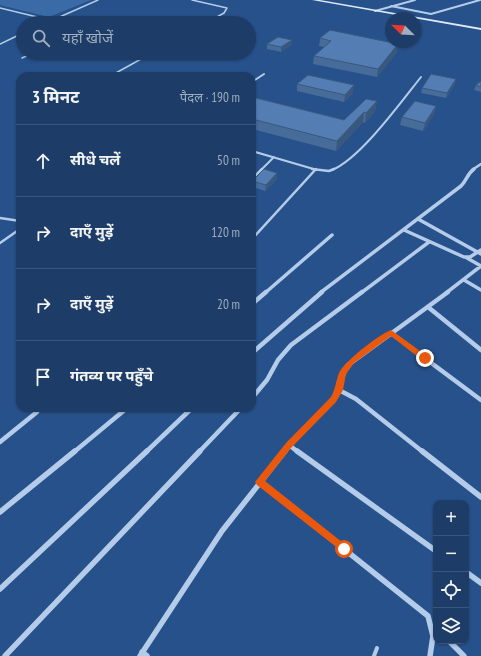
<!DOCTYPE html>
<html lang="hi">
<meta charset="utf-8">
<style>
:root{--surface:#1d3d68;--page:#2a4871;--text:#f1f3f6;--muted:#a0aec0;--line:#3b567c}
body{margin:0;font-family:"PT Sans Narrow","Noto Sans Devanagari",sans-serif;background:var(--page);color:var(--text)}
.controls{position:absolute;right:12px;bottom:12px;display:grid;overflow:hidden;border-radius:8px;box-shadow:0 1px 3px #0004}
.controls button{width:36px;height:36px;display:grid;place-items:center;padding:0;border:0;border-bottom:1px solid var(--line);background:var(--surface);color:var(--text);font:20px sans-serif}
.compass{position:absolute;left:385px;top:12px;width:36px;height:36px;border-radius:50%;background:var(--surface);box-shadow:0 1px 3px #0004;rotate:294deg}
.stop{position:absolute;width:12px;height:12px;margin:-9px;border:3px solid #ea580c;border-radius:50%;background:#fff}
.stop.end{background:#ea580c;border-color:#fff;box-shadow:0 1px 4px #0008}
.list{margin:0;padding:0;list-style:none}
h2{display:flex;justify-content:space-between;align-items:center;height:52px;margin:0;padding:0 16px;font-size:17px}
h2 small{font-size:13px;font-weight:400;color:var(--muted)}
.list li{display:grid;grid-template-columns:26px 1fr auto;gap:12px;align-items:center;box-sizing:border-box;height:72px;padding:0 16px;border-top:1px solid var(--line)}
.list b{display:block;font-size:15px;white-space:nowrap}
.list em{font-size:13px;font-style:normal;color:var(--muted)}
.icon{flex:none;width:22px;height:22px;fill:none;stroke:currentColor;stroke-width:2;stroke-linecap:round;stroke-linejoin:round}
.map{position:relative;flex:none;width:481px;height:656px;overflow:hidden}
.search{position:absolute;background:var(--surface);box-shadow:0 1px 3px #0004;left:16px;top:16px;width:240px;height:44px;display:flex;align-items:center;gap:10px;box-sizing:border-box;padding:0 14px;border-radius:22px;color:var(--muted);font-size:15px}
.panel{position:absolute;background:var(--surface);box-shadow:0 1px 3px #0004;left:16px;top:72px;width:240px;height:340px;border-radius:12px}
.map>svg:first-child{display:block}
.green{fill:#3b6ba7}
.lines{fill:none;stroke-linecap:round;stroke-linejoin:round}
.lane-far3{stroke:#b4ccea;stroke-width:1.5}
.lane-far2{stroke:#b4ccea;stroke-width:2}
.lane-far1{stroke:#b4ccea;stroke-width:2.5}
.lane{stroke:#b4ccea;stroke-width:4}
.street-far4{stroke:#b4ccea;stroke-width:2}
.street-far3{stroke:#b4ccea;stroke-width:2.5}
.street-far2{stroke:#b4ccea;stroke-width:3.5}
.street-far1{stroke:#b4ccea;stroke-width:4.5}
.street{stroke:#b4ccea;stroke-width:5.5}
.secondary{fill:#dfe9f8;fill-rule:evenodd}
.wall{fill:#476c9a}
.shaded-wall{fill:#3a587d}
.building{fill:#537db3;stroke:#3a587d}
.route{fill:#ea580c}
</style>
<div class="map">
<svg width="481" height="656" viewBox="0 0 481 656">
<rect width="100%" height="100%" fill="#27518a"/>
<path class="green" d="M0 0H91L49 17 0 5Z"/>
<g class="lines">
<path class="lane-far3" d="M192 0 227 8 224 13 206 23
M0 8 62 23
M46 23 98 0
M0 44 23 33
M22 58 33 53
M114 74 152 53"/>
<path class="lane-far2" d="M111 76 116 73
M252 82 264 74
M252 151 317 170
M261 170 274 157
M332 170C360 159 401 102 421 77"/>
<path class="lane-far1" d="M312 169 329 171 334 169
M252 179 262 169
M0 218 20 221
M252 239 316 169
M0 243 20 229"/>
<path class="lane" d="M374 656 377 648"/>
<path class="street-far4" d="M391 6 431 14 480 0
M375 11 415 0"/>
<path class="street-far3" d="M472 170 481 164"/>
<path class="street-far2" d="M418 219 481 254
M404 230 464 257H470L481 250
M464 280 481 290
M265 293 332 235
M320 293 461 186C467 180 467 174 474 169
M361 293 429 242
M446 293 481 266 467 258"/>
<path class="street-far1" d="M252 304 266 292
M428 307 481 350
M391 333 481 400
M252 353 322 292
M339 390 356 399 423 452
M252 398 267 380 278 360 291 345 362 292
M0 442 37 412
M289 445 298 452
M74 452 127 408
M146 452 192 408
M199 452 241 408
M284 452 333 399C340 388 341 376 348 365L448 292"/>
<path class="street" d="M297 451 436 551
M422 451 481 497
M260 482 428 616 433 636 430 656
M0 512 75 451
M466 572 481 583
M0 589 147 451
M449 641 464 656
M142 652 147 656
M5 656 200 451
M140 656 222 531 285 451"/>
<path class="secondary" d="M312 0H320L481 28V30Z"/>
</g>
<path class="wall" d="M320 38 397 52 377 77 313 64 314 56 324 47 319 46Z
M292 40V44L281 52 267 49V44Z
M481 81V92L474 90 476 85Z
M297 84 353 93 344 102 297 91Z
M455 84 446 98 421 93 422 88Z
M252 97 344 120 377 101 375 111 365 123 363 122 336 151 252 129Z
M436 106 434 114 423 131 400 125 402 117Z
M277 179 265 191 252 187V181Z"/>
<path class="shaded-wall" d="M292 40V44L281 52V47Z
M398 44 397 52 377 77 378 69Z
M456 79 455 84 446 98 447 93Z
M354 85 353 93 344 102 345 95Z
M377 101 375 111 365 123 366 113Z
M436 106 434 114 423 131 425 123Z
M364 112 363 122 336 151 337 141Z
M277 173V179L265 191 266 185Z"/>
<path class="building" d="M330 30 398 44 378 69 314 56 331 41 320 38Z
M278 37 292 40 281 47 267 44Z
M431 74 456 79 447 93 422 88Z
M308 75 354 85 345 95 297 84Z
M481 81V87L476 85Z
M252 97 344 120 366 99 377 101 366 113 364 112 337 141 252 119Z
M415 101 436 106 425 123 402 117Z
M264 169 277 173 266 185 252 181Z"/>
<path class="route" d="M391 330 427 356V360H422L391 336 354 363 346 374 343 390 336 402 291 448 265 481 347 546 348 549 347 552 344 553 257 485 255 482 286 443 331 397C336 388 336 379 340 371 347 360 378 335 391 330Z"/>
</svg>
<div class="controls">
<button>+</button>
<button>−</button>
<button><svg class="icon" aria-label="locate" viewBox="0 0 24 24"><circle cx="12" cy="12" r="6"/><path d="M12 2v4M12 18v4M2 12h4M18 12h4"/></svg></button>
<button><svg class="icon" aria-label="layers" viewBox="0 0 24 24"><path d="M12 4l9 5-9 5-9-5zM3 14l9 5 9-5"/></svg></button>
</div>
<svg class="compass" viewBox="-18 -18 36 36"><path d="M0-13l5 13h-10z" fill="#e53935"/><path d="M0 13l5-13h-10z" fill="#a0aec0"/></svg>
<div class="stop" style="left:344px;top:549px"></div>
<div class="stop end" style="left:425px;top:358px"></div>
<div class="search"><svg class="icon" aria-label="search" viewBox="0 0 24 24"><circle cx="10" cy="10" r="6"/><path d="M15 15l6 6"/></svg>यहाँ खोजें</div>
<section class="panel">
<h2>3 मिनट<small>पैदल · 190 m</small></h2>
<ul class="list">
<li><svg class="icon" aria-label="ahead" viewBox="0 0 24 24"><path d="M12 20V5M6 11l6-6 6 6"/></svg><div><b>सीधे चलें</b></div><em>50 m</em></li>
<li><svg class="icon" aria-label="right" viewBox="0 0 24 24"><path d="M7 20v-9h11M14 6l5 5-5 5"/></svg><div><b>दाएँ मुड़ें</b></div><em>120 m</em></li>
<li><svg class="icon" aria-label="right" viewBox="0 0 24 24"><path d="M7 20v-9h11M14 6l5 5-5 5"/></svg><div><b>दाएँ मुड़ें</b></div><em>20 m</em></li>
<li><svg class="icon" aria-label="arrive" viewBox="0 0 24 24"><path d="M6 21V4h12l-3 4 3 4H6"/></svg><div><b>गंतव्य पर पहुँचे</b></div></li>
</ul>
</section>
</div>
